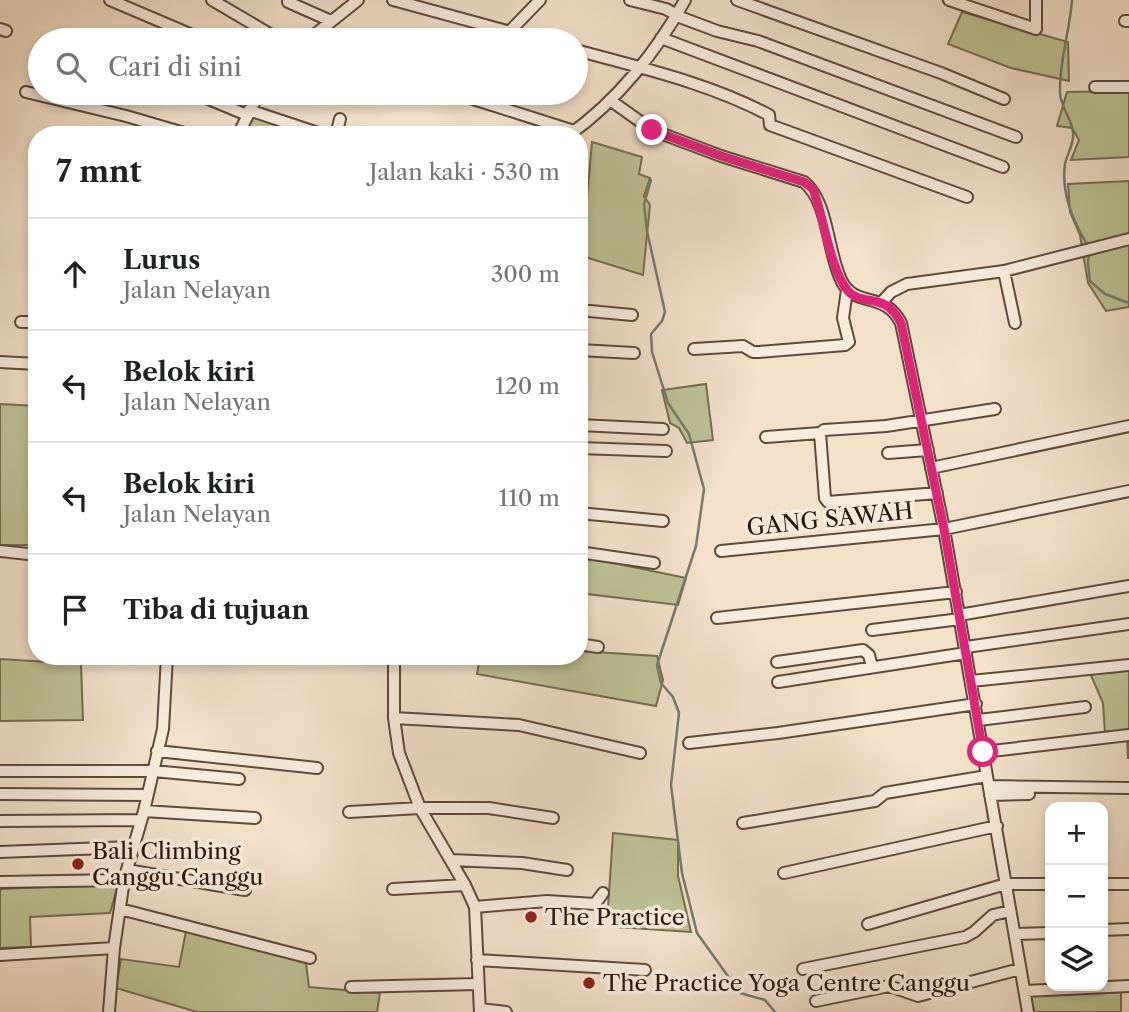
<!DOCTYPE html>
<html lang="id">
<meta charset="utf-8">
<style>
:root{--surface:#fff;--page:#f6f6f6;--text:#202124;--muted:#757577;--line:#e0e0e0}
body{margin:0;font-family:"Libre Caslon Text",serif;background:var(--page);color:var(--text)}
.controls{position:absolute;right:21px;bottom:21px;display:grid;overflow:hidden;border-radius:14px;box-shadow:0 4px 10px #0003}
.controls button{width:63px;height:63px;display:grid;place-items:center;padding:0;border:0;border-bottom:2px solid var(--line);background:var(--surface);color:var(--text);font:35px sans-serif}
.stop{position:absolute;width:21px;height:21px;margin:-16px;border:5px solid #db2777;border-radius:50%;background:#fff}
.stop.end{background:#db2777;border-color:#fff;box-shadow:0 2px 7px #0008}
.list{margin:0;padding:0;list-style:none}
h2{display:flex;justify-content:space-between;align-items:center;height:91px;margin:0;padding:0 28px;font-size:30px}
h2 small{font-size:23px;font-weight:400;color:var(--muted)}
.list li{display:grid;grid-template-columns:46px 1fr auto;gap:21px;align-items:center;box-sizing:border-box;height:112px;padding:0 28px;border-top:2px solid var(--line)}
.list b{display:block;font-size:26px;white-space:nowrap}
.list p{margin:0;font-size:23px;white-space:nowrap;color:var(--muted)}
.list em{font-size:23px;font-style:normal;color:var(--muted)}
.icon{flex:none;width:38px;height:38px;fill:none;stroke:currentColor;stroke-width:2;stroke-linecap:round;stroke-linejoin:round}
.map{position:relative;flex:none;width:1129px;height:1012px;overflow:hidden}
.search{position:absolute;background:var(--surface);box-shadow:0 4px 10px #0003;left:28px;top:28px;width:560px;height:77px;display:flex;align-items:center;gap:18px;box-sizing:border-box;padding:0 24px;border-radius:38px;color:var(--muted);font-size:26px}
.panel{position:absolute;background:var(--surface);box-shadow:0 4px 10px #0003;left:28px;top:126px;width:560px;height:539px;border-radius:28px}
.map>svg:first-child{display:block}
.green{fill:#bdc295;stroke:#756d51;stroke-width:2}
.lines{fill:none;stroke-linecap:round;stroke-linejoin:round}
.stream{stroke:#707c6f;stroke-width:2.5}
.minor-casing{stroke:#5e4a3c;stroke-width:14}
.minor{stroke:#f7ebdc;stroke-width:10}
.route{stroke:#db2777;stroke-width:9}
.poi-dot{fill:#8f2418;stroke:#f7ebdc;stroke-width:2.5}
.labels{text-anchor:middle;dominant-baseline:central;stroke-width:7;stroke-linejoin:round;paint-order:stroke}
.street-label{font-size:23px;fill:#2d180d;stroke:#f7ebdc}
.poi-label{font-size:23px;fill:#2d180d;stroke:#f7ebdc;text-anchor:start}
</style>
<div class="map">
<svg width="1129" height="1012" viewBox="0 0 1129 1012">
<rect width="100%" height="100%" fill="#f2e0c9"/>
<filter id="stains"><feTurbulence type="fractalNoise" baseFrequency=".00286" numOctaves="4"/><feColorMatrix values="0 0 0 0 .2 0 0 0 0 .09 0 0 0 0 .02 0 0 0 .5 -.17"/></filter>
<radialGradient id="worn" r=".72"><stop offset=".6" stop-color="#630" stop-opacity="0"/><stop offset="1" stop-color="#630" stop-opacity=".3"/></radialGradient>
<path class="green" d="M962 12 1068 42 1069 81 1011 68 948 44Z
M1129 91V157L1071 160 1079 140 1072 128 1057 126 1067 92Z
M252 114 318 135H243Z
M592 142 642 157 639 174 650 178 644 196 650 205 643 275 582 256Z
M1129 181V307L1106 311 1088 283 1080 235 1070 212 1068 184Z
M706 384 713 440 687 443 679 428 670 423 662 390Z
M0 404 37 406V507L31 514 29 545H0Z
M579 559 599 560 686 578 678 605 579 593Z
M579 651 657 656 663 680 656 706 477 674 480 656H579Z
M0 659 81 664 83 720 0 721Z
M1129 669V758H1128L1127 738 1105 733 1103 703 1090 673Z
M613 833 678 840V876L691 932 616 927 608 908Z
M118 884 110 913 30 917 31 947 0 948V889Z
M186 931 306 963 309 987 380 993 377 1012H197L116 988 121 959 179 967Z
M1121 990V1012H1031L1028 994Z"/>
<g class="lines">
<path class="stream" d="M1072 0C1070 30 1059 62 1060 92 1060 108 1075 122 1073 138 1072 147 1067 155 1065 164 1061 194 1073 221 1088 246
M651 180 644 204 647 231 665 312 662 321 651 334 652 352 668 403 689 434 704 489 696 546 657 665 661 683 673 697 679 713 671 785 682 873 697 933 740 993 765 1000 775 1012
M1089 252 1088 264 1090 281 1105 294 1129 303"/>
<defs>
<path id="minor" d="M110 0 204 40
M212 0 280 40
M393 0 540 40
M630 0 666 9 677 15
M737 0 941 73 1004 99
M949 0 1036 29V0
M288 2 331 21
M677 16 717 31 758 41 1016 137
M1125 21H1129
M0 29 6 31
M509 32 540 0
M661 38 1003 167
M308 40 358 0
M576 50C641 68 709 83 769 115L770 125 967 197
M1095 87H1129
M26 92 126 116 191 135
M194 93 247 115
M454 93 574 131
M610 100 652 130 721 156 804 182C829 202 827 253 842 282 857 309 884 290 901 323L944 529 1028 1012
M249 110 324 135
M238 135 259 93
M336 135 340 119
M569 135C617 101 657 51 685 0
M1004 271 1015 323
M882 302 891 292 907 284 1004 271 1129 239
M579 310 632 315
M21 322H37
M694 349 743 346 753 352H759L845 345 849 342 843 318 847 290
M579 350 634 353
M0 362 37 364
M579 425 663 429
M820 433 825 498 828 502 937 493
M766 437 820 433 824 430 886 426 995 409
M579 448 666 451
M888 453 928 450
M931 468 1129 426
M579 513 663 521
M0 551 37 555
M721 551 944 529 1129 491
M579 552 654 563
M959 615 1129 586
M717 618 956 592
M872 630 960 619
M579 644 598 647
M966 647 1129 624
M394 656V718L399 753 420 808 465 885 475 907 480 1012
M777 662 863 650 869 655 872 667
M971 681 1129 665
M778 682 966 653
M394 718 519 725 640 753
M979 720 1085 707
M689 743 778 733 976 704
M157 751 317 768
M983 752 1129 735
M0 771H153L239 779
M989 786 1129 788
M0 794 147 795
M990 795 1029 794
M144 811 255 818
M349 812 420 808H489L553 818
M0 821 140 820
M743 823 875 801 885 793 987 776
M0 852 132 847
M451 860 522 863 567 870
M127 870 245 890
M784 873 997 826
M0 882 124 880
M1103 884H1129
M393 889 465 885
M475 907 547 901 595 904 603 893
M120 909 310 958
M868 924 1006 884H1050
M1103 930 1129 929
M1015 934 1050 933
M0 955 114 948
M477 960 645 970
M803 969 965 937 974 932 993 915 1010 911
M351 987 478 984
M1025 991 1129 986
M816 1001 889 986 918 996 1020 969
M480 1009 506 1012
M109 1012 114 948 124 880 144 811 163 729 167 656"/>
</defs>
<use href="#minor" class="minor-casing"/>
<use href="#minor" class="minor"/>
</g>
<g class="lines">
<path class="route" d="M652 130 721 156 804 182 813 189 816 198C824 222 832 273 848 291 864 308 884 290 901 323L944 529 983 752"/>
</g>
<g class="poi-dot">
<circle cx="78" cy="864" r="7"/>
<circle cx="531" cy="917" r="7"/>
<circle cx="589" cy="983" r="7"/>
</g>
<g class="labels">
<g class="street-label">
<text transform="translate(830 519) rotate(-6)">GANG SAWAH</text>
</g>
<g class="poi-label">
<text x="92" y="851">Bali Climbing<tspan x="92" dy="26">Canggu Canggu</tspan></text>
<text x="545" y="917">The Practice</text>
<text x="603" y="983">The Practice Yoga Centre Canggu</text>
</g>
</g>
<rect width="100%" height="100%" filter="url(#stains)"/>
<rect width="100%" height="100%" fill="url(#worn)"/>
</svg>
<div class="controls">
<button>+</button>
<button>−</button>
<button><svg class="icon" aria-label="layers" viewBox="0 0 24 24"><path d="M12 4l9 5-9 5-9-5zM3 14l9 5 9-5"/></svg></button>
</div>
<div class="stop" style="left:983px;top:752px"></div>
<div class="stop end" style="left:652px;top:130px"></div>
<div class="search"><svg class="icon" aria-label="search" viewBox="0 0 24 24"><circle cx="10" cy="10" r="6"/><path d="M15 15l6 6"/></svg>Cari di sini</div>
<section class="panel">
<h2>7 mnt<small>Jalan kaki · 530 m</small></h2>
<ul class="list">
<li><svg class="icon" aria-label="ahead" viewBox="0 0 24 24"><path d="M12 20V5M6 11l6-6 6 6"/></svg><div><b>Lurus</b><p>Jalan Nelayan</p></div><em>300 m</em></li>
<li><svg class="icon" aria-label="left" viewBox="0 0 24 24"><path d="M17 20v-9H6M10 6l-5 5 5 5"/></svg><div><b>Belok kiri</b><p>Jalan Nelayan</p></div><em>120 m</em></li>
<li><svg class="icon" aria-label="left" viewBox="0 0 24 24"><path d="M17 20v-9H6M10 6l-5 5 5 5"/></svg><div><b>Belok kiri</b><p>Jalan Nelayan</p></div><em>110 m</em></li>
<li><svg class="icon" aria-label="arrive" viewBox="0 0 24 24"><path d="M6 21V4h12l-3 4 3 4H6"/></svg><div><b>Tiba di tujuan</b></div></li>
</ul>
</section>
</div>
